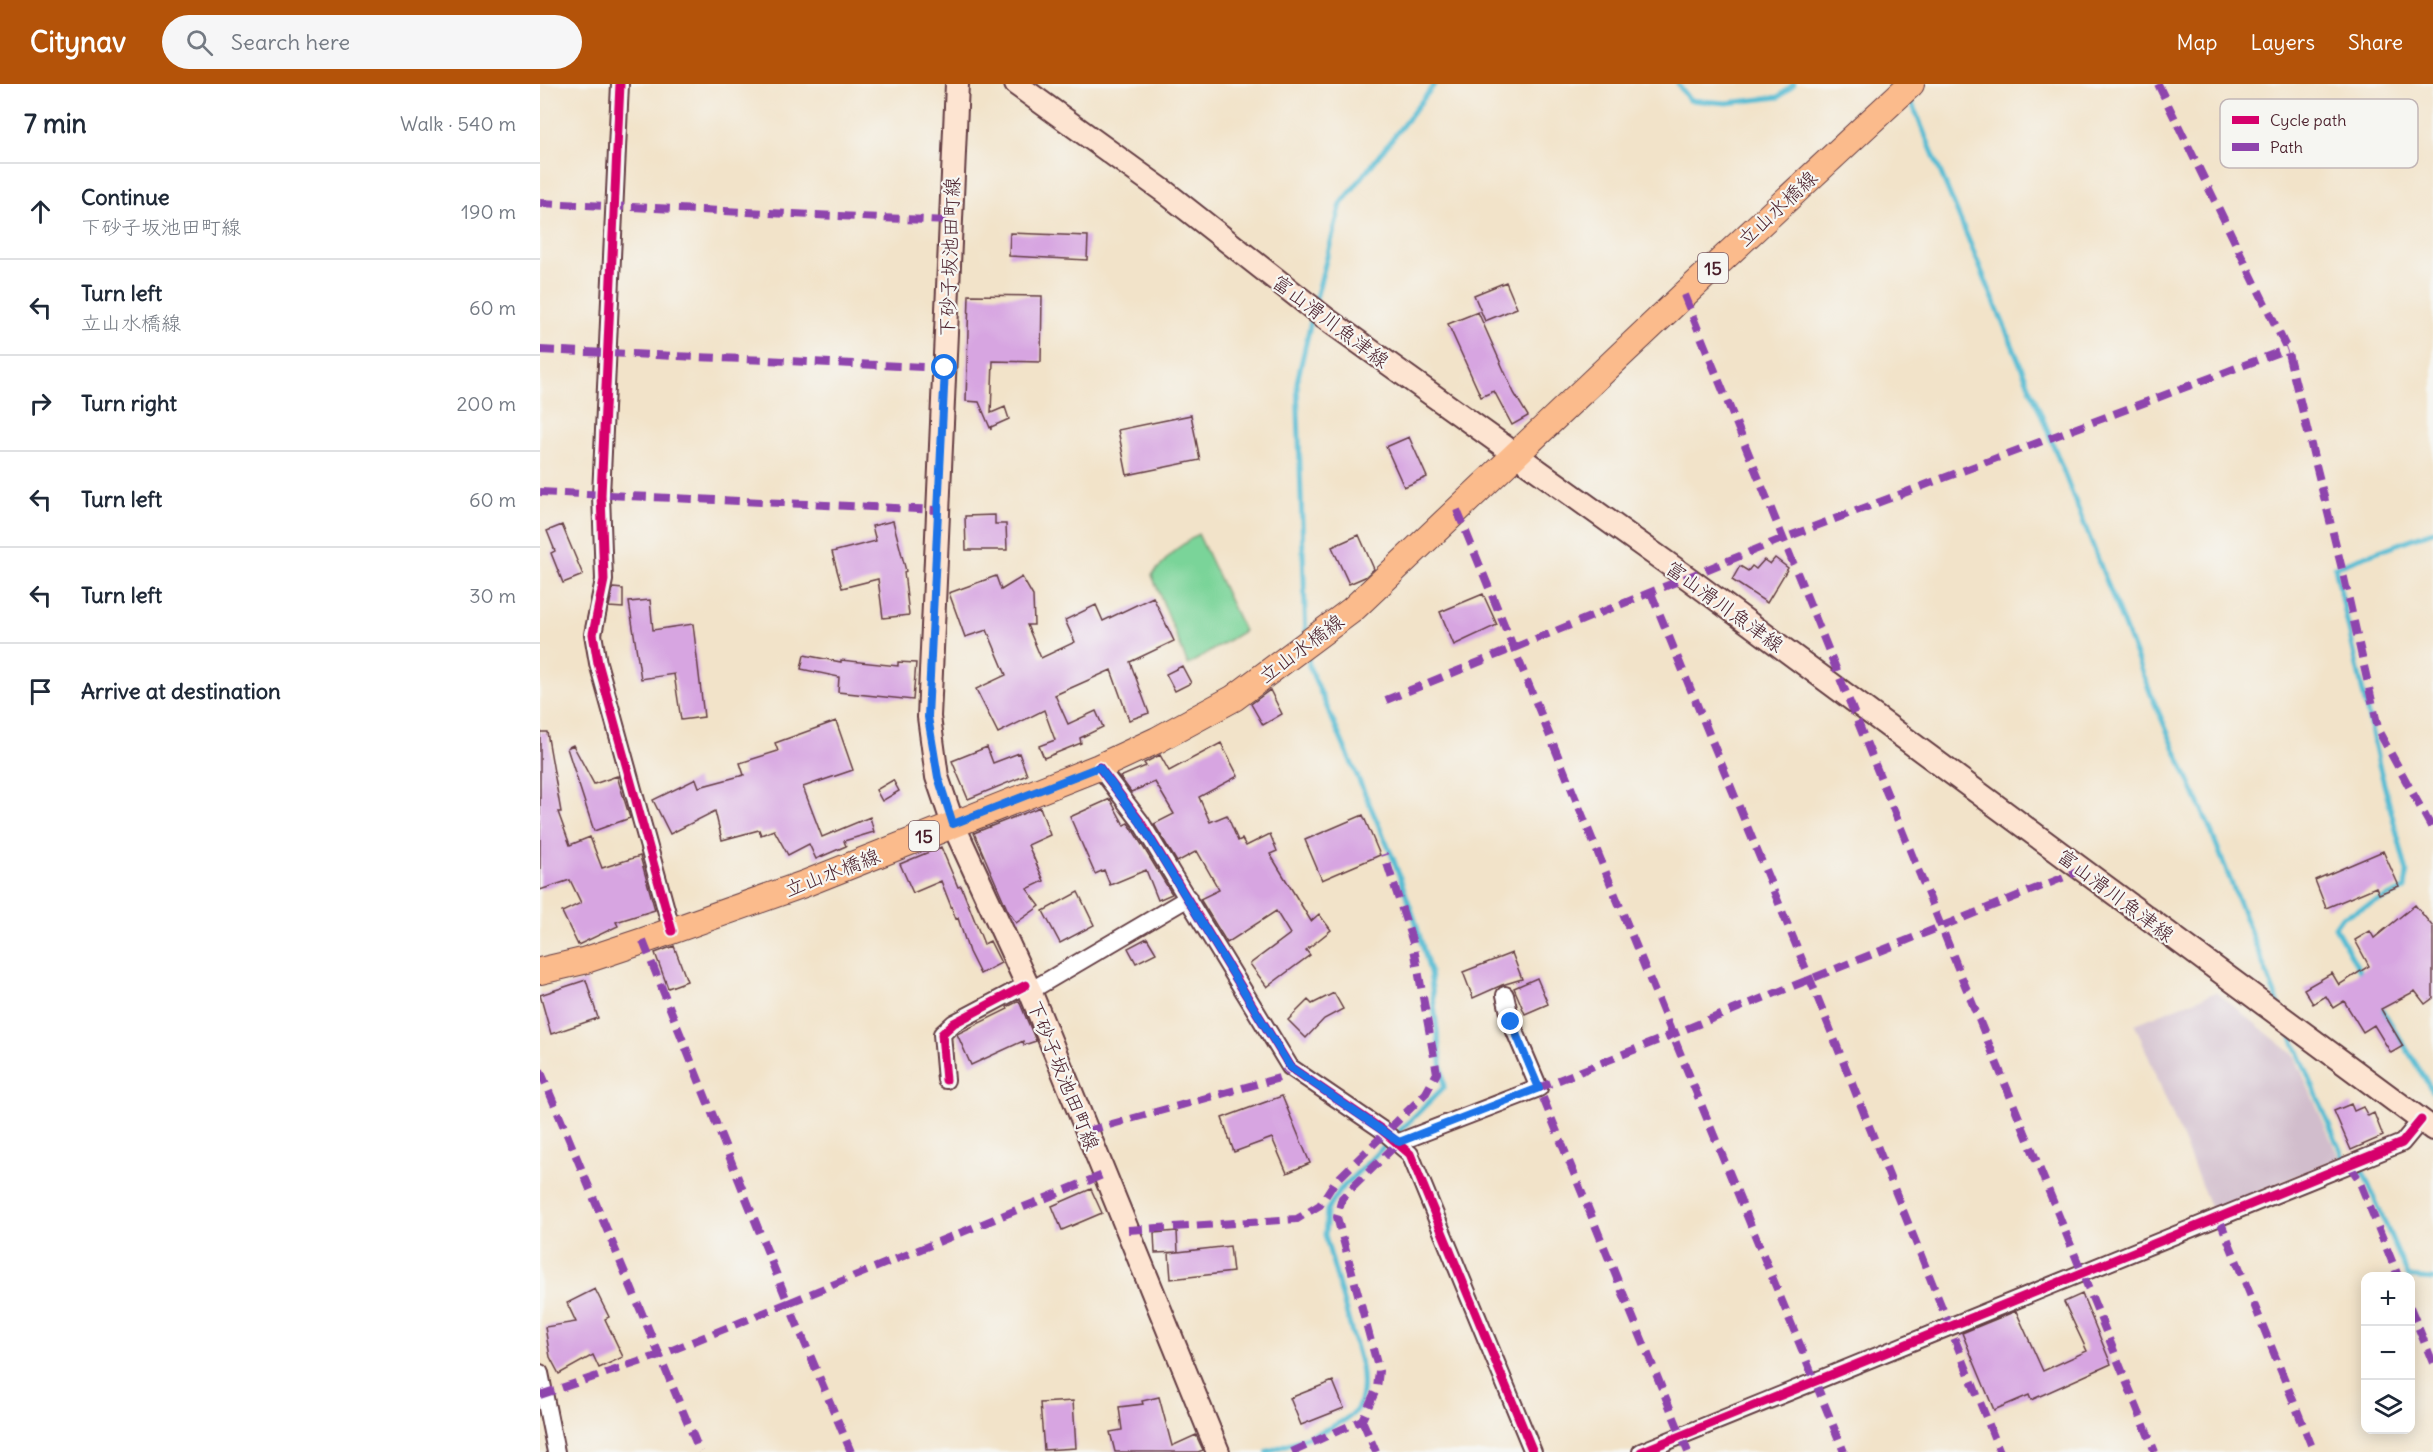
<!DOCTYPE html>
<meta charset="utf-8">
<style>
:root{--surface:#fff;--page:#f6f6f7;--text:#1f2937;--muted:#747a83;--line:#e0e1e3;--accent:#b45309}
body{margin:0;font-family:Delius,"Klee One",sans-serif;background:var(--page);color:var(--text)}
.controls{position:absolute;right:18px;bottom:18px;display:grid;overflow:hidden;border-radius:12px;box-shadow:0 3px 15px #0003}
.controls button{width:54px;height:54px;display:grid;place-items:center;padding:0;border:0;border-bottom:2px solid var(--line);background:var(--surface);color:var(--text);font:30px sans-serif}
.stop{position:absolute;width:18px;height:18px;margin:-14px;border:4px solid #1a73e8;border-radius:50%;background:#fff}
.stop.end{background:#1a73e8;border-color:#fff;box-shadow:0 2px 6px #0008}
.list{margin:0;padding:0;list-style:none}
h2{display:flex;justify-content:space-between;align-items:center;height:78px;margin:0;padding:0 24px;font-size:26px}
h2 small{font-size:20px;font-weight:400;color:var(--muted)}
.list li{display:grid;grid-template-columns:39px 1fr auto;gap:18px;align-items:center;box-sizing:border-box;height:96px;padding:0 24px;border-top:2px solid var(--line)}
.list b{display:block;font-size:22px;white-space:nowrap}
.list p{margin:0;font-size:20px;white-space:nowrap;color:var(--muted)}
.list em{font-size:20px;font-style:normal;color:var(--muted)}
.icon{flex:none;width:33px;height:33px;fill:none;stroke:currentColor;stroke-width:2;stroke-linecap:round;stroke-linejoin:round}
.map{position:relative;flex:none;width:1893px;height:1368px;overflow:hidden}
header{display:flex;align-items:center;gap:36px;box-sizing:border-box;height:84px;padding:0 30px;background:var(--accent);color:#fff}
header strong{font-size:28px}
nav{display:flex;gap:33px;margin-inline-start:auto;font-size:21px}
.search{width:420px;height:54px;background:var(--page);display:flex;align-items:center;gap:15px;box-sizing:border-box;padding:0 21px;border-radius:33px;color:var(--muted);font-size:22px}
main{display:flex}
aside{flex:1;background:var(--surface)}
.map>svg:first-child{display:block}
.industrial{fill:#d1bdcc}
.green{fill:#7ad499;stroke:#627a62;stroke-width:1.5}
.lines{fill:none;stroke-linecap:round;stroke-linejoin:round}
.stream{stroke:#55bcd3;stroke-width:5}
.building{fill:#d7a5e1}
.street-casing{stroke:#633c43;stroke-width:20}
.secondary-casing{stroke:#633c43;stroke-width:26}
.primary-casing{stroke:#633c43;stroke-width:28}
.street{stroke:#fff;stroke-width:16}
.secondary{stroke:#fde4d1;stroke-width:22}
.primary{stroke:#fbbb8c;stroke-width:26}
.quiet{stroke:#8e44ad;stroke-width:8;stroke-dasharray:15 8;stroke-linecap:butt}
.cycleway-casing{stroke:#f6f6f2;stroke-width:13}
.cycleway{stroke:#d6006c;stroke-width:9}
.route{stroke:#1a73e8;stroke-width:8}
.labels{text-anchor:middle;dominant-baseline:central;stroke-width:4.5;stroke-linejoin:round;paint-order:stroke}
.shield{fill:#f6f6f2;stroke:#7e6067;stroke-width:1.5}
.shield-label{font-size:18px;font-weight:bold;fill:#4a1f2b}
.street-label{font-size:20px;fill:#4a1f2b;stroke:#f6f6f2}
.key{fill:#f6f6f2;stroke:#c2b6b6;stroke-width:1.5}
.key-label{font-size:16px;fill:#4a1f2b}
</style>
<header>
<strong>Citynav</strong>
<div class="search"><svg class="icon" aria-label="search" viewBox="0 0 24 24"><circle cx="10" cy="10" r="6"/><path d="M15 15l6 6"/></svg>Search here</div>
<nav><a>Map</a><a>Layers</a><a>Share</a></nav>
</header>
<main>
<aside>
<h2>7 min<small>Walk · 540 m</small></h2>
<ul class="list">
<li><svg class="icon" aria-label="ahead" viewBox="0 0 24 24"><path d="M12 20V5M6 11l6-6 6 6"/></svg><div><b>Continue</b><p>下砂子坂池田町線</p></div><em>190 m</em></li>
<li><svg class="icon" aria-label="left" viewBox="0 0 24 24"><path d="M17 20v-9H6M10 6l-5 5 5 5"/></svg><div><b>Turn left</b><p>立山水橋線</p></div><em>60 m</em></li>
<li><svg class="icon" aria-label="right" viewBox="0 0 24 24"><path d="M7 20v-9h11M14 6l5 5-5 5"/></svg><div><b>Turn right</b></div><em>200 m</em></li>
<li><svg class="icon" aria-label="left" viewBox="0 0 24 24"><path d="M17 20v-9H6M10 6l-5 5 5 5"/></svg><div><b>Turn left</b></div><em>60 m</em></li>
<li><svg class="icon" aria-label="left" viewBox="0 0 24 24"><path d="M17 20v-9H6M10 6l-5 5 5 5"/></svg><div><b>Turn left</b></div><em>30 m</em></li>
<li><svg class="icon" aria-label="arrive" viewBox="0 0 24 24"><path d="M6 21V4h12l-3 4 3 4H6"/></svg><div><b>Arrive at destination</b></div></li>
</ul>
</aside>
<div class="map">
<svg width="1893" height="1368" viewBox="0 0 1893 1368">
<rect width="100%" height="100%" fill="#f6f6f2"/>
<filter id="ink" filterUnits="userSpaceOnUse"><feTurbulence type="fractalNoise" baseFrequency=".0167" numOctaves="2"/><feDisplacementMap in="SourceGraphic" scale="12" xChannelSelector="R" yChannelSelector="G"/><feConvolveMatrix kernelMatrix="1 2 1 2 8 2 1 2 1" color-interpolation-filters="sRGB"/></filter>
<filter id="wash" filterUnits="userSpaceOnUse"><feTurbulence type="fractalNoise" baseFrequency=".008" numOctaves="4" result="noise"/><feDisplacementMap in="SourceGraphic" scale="24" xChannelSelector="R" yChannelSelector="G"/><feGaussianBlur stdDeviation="1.35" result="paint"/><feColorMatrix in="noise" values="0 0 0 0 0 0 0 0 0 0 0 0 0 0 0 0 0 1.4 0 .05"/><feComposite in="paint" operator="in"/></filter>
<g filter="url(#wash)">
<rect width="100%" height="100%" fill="#f2e3c9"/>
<path class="industrial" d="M1676 908 1754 971 1799 1074 1672 1127 1595 940Z"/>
<path class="green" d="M658 450 704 547 648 581 612 491 635 466Z"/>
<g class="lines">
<path class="stream" d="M1138 0 1149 16 1187 19 1239 13 1254 0
M1369 12 1505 340 1612 613 1669 742 1740 923
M775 218 801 120 895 0
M766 552 757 298 772 233
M1824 894 1795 843 1802 833 1865 805 1867 788 1839 681 1795 483 1893 447
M1839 920 1893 1008
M1751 951 1803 1073 1823 1088 1868 1192
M1870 1193 1893 1195
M727 1368C746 1360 811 1341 818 1323 824 1310 823 1296 821 1282L785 1151 787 1126 800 1106 904 1003 890 888 875 836 853 774 769 582 768 570"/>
</g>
<g id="blocks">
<path class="building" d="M470 149 548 152 547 176 469 172Z
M966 198 977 224 945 237 934 211Z
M429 211 502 212 501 278 453 277 451 329 465 323 469 335 451 343V346L439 318 426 317Z
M938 228 974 309 988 332 972 341 954 307 941 313 908 240Z
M651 331 660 376 587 391 578 346Z
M869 353 887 393 864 403 846 363Z
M455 431V440H466L467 466H426L425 432Z
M353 437 366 487 364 488 369 531 343 534 338 495 302 504 292 468 336 457 332 442Z
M22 441 43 491 23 499 11 469 15 467 7 447Z
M819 451 834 485 825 493 809 500 792 463Z
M1235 474 1248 484 1227 519 1192 496 1200 482 1208 487 1212 482 1216 485 1224 476 1230 480Z
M456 492 461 506 482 493 493 512 494 541H487L501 574 535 558 525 536 556 521 563 537 613 513 634 557 590 578 609 629 589 636 571 586 515 611 528 640 556 627 563 643 540 654 541 659 504 674 499 662 515 656 504 626 458 649 436 605 466 591 447 546 425 553 409 509Z
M73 504 83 505V524L69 523Z
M943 510 957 541 914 561 900 528Z
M110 516 113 546 153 540 164 633 141 636 134 590 101 595 89 518Z
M264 571 301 578V576L358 582V578L376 579 373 616 298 608 299 593 261 585Z
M642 582 651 599 635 607 626 590Z
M730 606 742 630 723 641 711 620Z
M296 637 313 686 263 703 282 753 330 733 334 748 304 757 306 762 276 775 269 760 248 771 234 746 221 751 219 746 182 756 175 727 130 750 113 716 156 695 159 703 204 691 200 679 238 667 235 659Z
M0 648H7L21 728H18L30 761 50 753 62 784 100 772 115 826 76 838 78 842 38 861 22 828 41 819 30 796 0 806Z
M681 659 698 692 659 713 670 738 687 731 698 757 702 755 706 762 730 750 737 767 730 770 771 837 779 830 791 846 766 866 770 871 727 903 710 880 750 850 736 827 687 859 660 815 679 806 657 767 637 778 614 740 634 730 615 698 591 708 580 693 606 682 604 679 620 671 629 687Z
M33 661 54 700 77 692 90 734 54 747 27 664Z
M447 663 453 679 479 669 487 691 428 715 412 677Z
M353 696 359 707 342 717 336 706Z
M570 715 584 741 588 739 591 743 632 810 618 816 606 786 570 801 564 786 555 790 530 733Z
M500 723 510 751 488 761 504 797 487 805 500 822 476 839 468 827 434 749Z
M823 731 840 771 782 796 765 756Z
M401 763 418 803 421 802 444 860 450 857 461 879 440 890 429 868 418 834 416 835 401 797 373 809 360 780Z
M1843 767 1859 802 1839 810 1836 803 1786 824 1775 796Z
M538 808 554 841 520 859 503 827Z
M1875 821 1893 843V914L1885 920 1875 907 1841 925 1863 962 1851 969 1834 941 1823 948 1804 917 1793 924 1786 912 1773 920 1764 905 1792 889 1799 901 1829 882 1815 856 1830 847 1834 854Z
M607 854 616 869 596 879 588 864Z
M134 862 147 897 128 904 115 869Z
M972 869 982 895 962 901 933 914 923 888Z
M997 894 1008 920 985 930 974 904Z
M46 896 58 934 11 950 0 911Z
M794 909 803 925 784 935 766 954 748 936 768 916 772 920Z
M479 917 496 957 484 961 483 957 431 981 417 950 468 925 467 923Z
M742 1012 770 1079 747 1089 732 1054 694 1068 682 1034Z
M1811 1020 1814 1027 1823 1023 1828 1032 1834 1029 1843 1052 1811 1066 1794 1027Z
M551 1105 562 1129 522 1146 512 1122Z
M637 1147 638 1168 615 1169 614 1149Z
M690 1162 693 1188 631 1195 629 1169Z
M55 1205 69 1233 65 1235 83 1273 59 1284 53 1271 19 1290 10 1273 5 1243 36 1238 27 1219Z
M1542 1210 1571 1280 1491 1316 1489 1311 1454 1326 1422 1249 1476 1227 1503 1287 1547 1267 1524 1218Z
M793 1297 804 1324 761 1341 750 1314Z
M619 1313 632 1362 656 1351 663 1366 658 1368H575L570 1348 582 1346 579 1323 603 1320 602 1317Z
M533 1317 536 1364 504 1366 500 1319Z"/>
</g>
</g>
<g filter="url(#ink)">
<use href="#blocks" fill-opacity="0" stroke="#633c43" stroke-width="1.5"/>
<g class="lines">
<defs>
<path id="street" d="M80 0 61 411 64 496 53 550 58 579 132 847
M559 683 600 737 750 983 841 1045 870 1070 993 1368
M490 907 648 814
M406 996 402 950 414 939 486 901
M859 1058 999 1004 971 938 965 911
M0 1289 16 1368
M1101 1368 1862 1059 1881 1036"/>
<path id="secondary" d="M417 0 389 633 397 693 413 740 490 907 678 1368
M476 0 625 108 785 234 1148 494 1893 1045"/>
<path id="primary" d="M0 887 43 877 103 857 264 800 559 683 617 656 694 614 812 526 1144 211 1371 0"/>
</defs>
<use href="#street" class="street-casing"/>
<use href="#secondary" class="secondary-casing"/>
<use href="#primary" class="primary-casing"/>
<use href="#street" class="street"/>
<use href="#secondary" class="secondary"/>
<use href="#primary" class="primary"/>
<path class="quiet" d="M1618 0 1747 265 1802 485 1839 648 1893 746
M0 119 410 137
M1144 211 1615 1368
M0 266 405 284
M0 408 398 426
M917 426 1304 1368
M1111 509 1270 895 1460 1368
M846 616 1244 454 1747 265
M103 857 248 1219 565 1090
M0 986 160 1368
M547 1047 739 994 750 983
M1809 1081 1818 1094 1858 1192
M1679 1134 1774 1368
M588 1146 757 1135 780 1121 794 1099 886 1009 897 989 873 859 844 770
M1870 1223 1893 1279
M0 1311 120 1271 248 1219 311 1368
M822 1336 836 1368
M752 1368 822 1336 837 1304 839 1287 797 1133 802 1114 859 1058
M1148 1368 999 1004 1542 786"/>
<defs>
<path id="cycleway" d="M80 0 61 411 64 496 53 550 58 579 132 847
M559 683 600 737 750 983 841 1045 870 1070 993 1368
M406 996 402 950 414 939 486 901
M1101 1368 1862 1059 1881 1036"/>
</defs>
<use href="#cycleway" class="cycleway-casing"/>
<use href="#cycleway" class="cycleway"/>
</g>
</g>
<g class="lines" filter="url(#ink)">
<path class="route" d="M405 284 388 633 398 693 413 740 559 683 600 738 750 983 859 1058 999 1004 971 938"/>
</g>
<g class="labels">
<g class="shield">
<rect x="1158" y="169" width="30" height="30" rx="4.5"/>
<rect x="369" y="737" width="30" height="30" rx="4.5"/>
</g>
<g class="shield-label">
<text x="1173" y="184">15</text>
<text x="384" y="752">15</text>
</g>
<g class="street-label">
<text transform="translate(1237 124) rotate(-43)">立山水橋線</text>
<text transform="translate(409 173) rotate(-88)">下砂子坂池田町線</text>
<text transform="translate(791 237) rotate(37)">富山滑川魚津線</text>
<text transform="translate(1185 522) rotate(36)">富山滑川魚津線</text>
<text transform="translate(761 564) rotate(-37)">立山水橋線</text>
<text transform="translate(292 788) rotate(-21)">立山水橋線</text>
<text transform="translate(1576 811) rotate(37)">富山滑川魚津線</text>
<text transform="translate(524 991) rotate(68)">下砂子坂池田町線</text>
</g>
</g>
<rect x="1680" y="15" width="198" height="69" rx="9" class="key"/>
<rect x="1692" y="32" width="27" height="8" fill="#d6006c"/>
<rect x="1692" y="59" width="27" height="8" fill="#8e44ad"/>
<g class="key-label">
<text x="1730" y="42">Cycle path</text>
<text x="1730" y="69">Path</text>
</g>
</svg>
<div class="controls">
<button>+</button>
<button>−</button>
<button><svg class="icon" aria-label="layers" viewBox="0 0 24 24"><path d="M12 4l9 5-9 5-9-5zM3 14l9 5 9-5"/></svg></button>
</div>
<div class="stop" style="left:405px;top:284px"></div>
<div class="stop end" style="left:971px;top:938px"></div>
</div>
</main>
